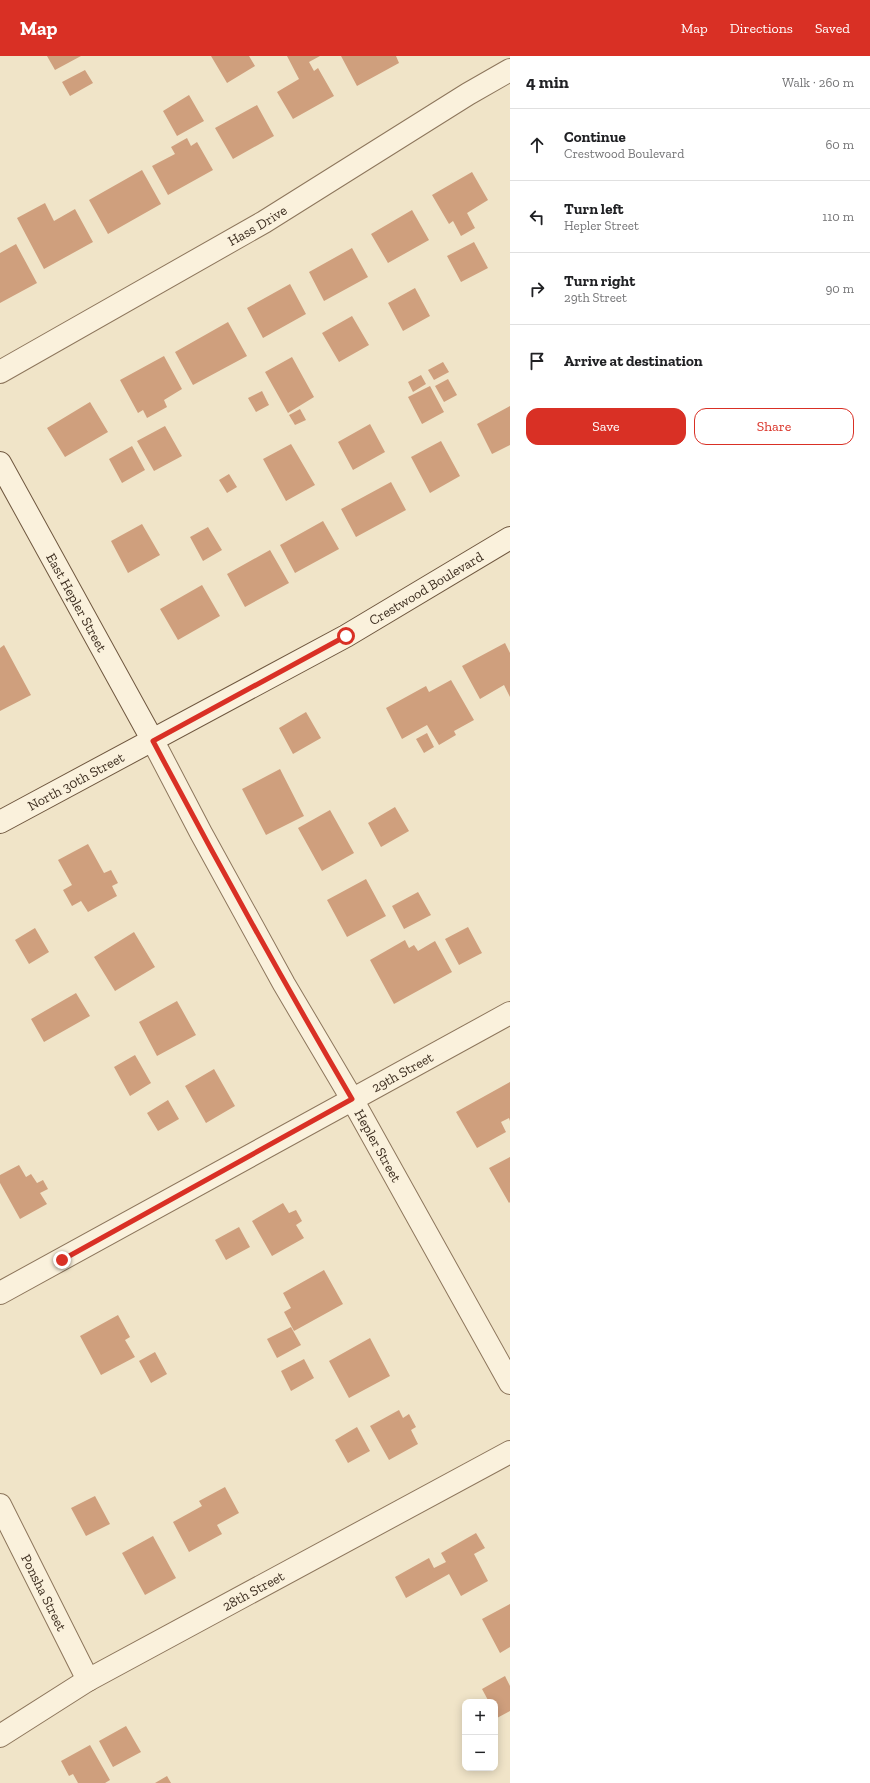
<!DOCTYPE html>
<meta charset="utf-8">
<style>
:root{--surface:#fff;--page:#f2f2f2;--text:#202124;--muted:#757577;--line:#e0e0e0;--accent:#d93025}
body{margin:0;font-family:"Zilla Slab",serif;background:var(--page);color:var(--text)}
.controls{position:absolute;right:12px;bottom:12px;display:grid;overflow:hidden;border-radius:8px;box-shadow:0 2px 10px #0003}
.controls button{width:36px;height:36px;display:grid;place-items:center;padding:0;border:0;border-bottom:1px solid var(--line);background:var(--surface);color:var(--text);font:20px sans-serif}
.stop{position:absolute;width:12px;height:12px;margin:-9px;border:3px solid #d93025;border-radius:50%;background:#fff}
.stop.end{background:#d93025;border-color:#fff;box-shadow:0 1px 4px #0008}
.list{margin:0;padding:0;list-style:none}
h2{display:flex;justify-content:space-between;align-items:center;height:52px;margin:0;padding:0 16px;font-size:17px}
h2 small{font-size:13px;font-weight:400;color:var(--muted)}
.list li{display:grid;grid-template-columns:26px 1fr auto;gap:12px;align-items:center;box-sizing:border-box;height:72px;padding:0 16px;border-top:1px solid var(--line)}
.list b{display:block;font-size:15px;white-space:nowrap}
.list p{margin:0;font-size:13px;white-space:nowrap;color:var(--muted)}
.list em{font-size:13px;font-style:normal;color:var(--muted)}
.actions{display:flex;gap:8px;padding:12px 16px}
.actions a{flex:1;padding:9px 0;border:1px solid var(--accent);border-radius:12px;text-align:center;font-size:14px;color:var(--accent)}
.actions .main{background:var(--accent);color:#fff}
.icon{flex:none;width:22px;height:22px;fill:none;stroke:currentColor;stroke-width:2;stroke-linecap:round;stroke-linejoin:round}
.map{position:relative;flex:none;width:510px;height:1727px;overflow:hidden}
header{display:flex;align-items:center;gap:24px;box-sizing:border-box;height:56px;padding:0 20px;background:var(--accent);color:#fff}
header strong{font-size:19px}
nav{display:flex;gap:22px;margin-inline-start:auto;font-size:14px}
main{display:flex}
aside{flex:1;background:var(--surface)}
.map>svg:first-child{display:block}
.building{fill:#cf9f7d}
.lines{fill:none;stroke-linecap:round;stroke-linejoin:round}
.street-casing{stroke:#8d765c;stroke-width:24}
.secondary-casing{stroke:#6f573f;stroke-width:24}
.street{stroke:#faf1dc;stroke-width:22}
.secondary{stroke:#faf1dc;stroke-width:22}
.route{stroke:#d93025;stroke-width:5}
.labels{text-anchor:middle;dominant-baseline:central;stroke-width:3;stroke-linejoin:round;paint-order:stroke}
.street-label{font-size:14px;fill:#3d2e20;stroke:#f7eed8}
</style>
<header>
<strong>Map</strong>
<nav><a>Map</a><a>Directions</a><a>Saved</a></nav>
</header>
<main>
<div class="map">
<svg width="510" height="1727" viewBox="0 0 510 1727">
<rect width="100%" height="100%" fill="#f0e4c8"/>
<path class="building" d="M47 0H81L55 14Z
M211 0H249L255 10 227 27Z
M287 0H320L309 6 314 15 318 12 334 40 293 63 277 36 299 23Z
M341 0H396L399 7 357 30Z
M85 14 93 27 70 40 62 26Z
M189 39 204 65 177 80 163 55Z
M257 49 274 80 233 103 215 72Z
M187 82 191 90 197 86 213 114 168 139 152 110 175 98 171 91Z
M142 114 161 148 108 178 89 144Z
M472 116 488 144 467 157 475 172 461 180 453 165 449 168 432 139Z
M45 147 54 165 75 153 93 186 44 213 17 162Z
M412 154 429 184 388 207 371 178Z
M474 186 488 212 461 226 447 200Z
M16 188 37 227 0 247V197Z
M352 192 368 221 324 245 309 216Z
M290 228 306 258 263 282 247 252Z
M415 232 430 260 403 275 388 247Z
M352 260 369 289 339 306 322 277Z
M228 266 247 300 193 329 175 296Z
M164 300 182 333 164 344 167 351 147 362 143 354 138 357 120 324Z
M292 301 314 341 288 357 265 316Z
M443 306 449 316 434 324 428 314Z
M421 319 426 328 413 336 408 326Z
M448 323 457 339 444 346 435 330Z
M430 330 444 356 422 368 408 341Z
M262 335 269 349 256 356 248 342Z
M90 346 108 376 65 401 47 372Z
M510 350V389L492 398 477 368Z
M300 353 306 364 295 369 289 359Z
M370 368 385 396 353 414 338 386Z
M165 370 182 400 154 415 137 385Z
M441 385 460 420 430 437 411 401Z
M291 388 315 429 286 445 263 403Z
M132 390 145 414 122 427 109 403Z
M229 418 237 431 227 437 219 424Z
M391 426 406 454 356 481 341 453Z
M323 465 339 493 295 517 280 489Z
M142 468 160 499 128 517 111 485Z
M208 471 222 494 203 505 190 481Z
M270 494 289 527 245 551 227 518Z
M202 529 220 560 178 584 160 553Z
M505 587 510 597V641L504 629 480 643 462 610Z
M4 589 31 639 0 655V592Z
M451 624 474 664 454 675 456 679 439 689 427 669 402 683 386 652 426 630 429 636Z
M306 656 321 682 293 698 279 672Z
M427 677 434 691 424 697 416 683Z
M280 713 304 760 266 779 242 733Z
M395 751 409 775 381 791 368 767Z
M330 754 354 797 322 815 298 772Z
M88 788 104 817 111 814 118 827 112 830 117 840 88 856 81 845 72 850 63 834 72 829 58 804Z
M366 823 386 860 347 881 327 844Z
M418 836 431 859 404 873 392 850Z
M468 871 482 897 459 909 445 883Z
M35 872 49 896 29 908 15 884Z
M134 876 155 911 115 935 94 901Z
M405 884 409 892 414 889 418 895 435 885 452 916 394 948 370 904Z
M76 937 90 960 44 986 31 963Z
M177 945 196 979 157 1000 139 966Z
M135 999 151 1027 130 1040 114 1011Z
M214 1013 235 1050 206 1067 185 1030Z
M510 1026V1065L509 1062 501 1066 506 1076 477 1092 456 1056Z
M168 1044 179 1063 158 1075 147 1057Z
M510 1101V1146L509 1147 489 1112Z
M19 1109 26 1121 31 1118 37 1127 43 1124 48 1133 40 1137 47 1148 20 1163 0 1127V1119Z
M283 1147 289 1157 296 1154 302 1165 296 1169 304 1182 272 1200 252 1165Z
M239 1171 250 1191 226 1204 215 1184Z
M324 1214 343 1248 294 1275 284 1256 291 1252 283 1237Z
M118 1259 130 1281 125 1284 135 1301 101 1319 80 1280Z
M291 1271 301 1289 277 1302 267 1283Z
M370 1282 390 1320 349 1342 329 1305Z
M155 1296 167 1318 151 1327 139 1305Z
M304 1303 314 1322 291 1335 281 1315Z
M399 1354 403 1362 409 1358 416 1371 411 1374 418 1388 389 1404 370 1370Z
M357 1371 370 1395 348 1407 335 1384Z
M225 1431 239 1457 217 1469 222 1478 189 1496 173 1466 202 1450 199 1445Z
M95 1440 110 1468 86 1480 71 1452Z
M476 1477 485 1492 474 1498 488 1525 461 1540 449 1518 406 1542 395 1521 429 1502 434 1512 446 1506 441 1497Z
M153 1480 176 1522 145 1539 122 1497Z
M510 1548V1591L500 1597 482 1563Z
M505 1620 510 1630V1655L497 1662 495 1658V1646H489L482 1633Z
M126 1670 141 1696 113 1711 99 1685Z
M90 1689 110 1724 105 1727H78L73 1718 69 1720 61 1705Z
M167 1720 171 1727H155Z"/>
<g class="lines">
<defs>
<g id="street">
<path id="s1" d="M0 316 264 166 468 38 510 14"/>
<path id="s2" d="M153 685 201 777 284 928 352 1043 510 1327"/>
<path id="s3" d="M0 1237 510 957"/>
<path id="s4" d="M0 1449 88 1624"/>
<path id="s5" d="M0 1680 88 1624 510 1396"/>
</g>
<g id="secondary">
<path id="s6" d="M0 407 153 685"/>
<path id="s7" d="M0 766 346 580 510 482"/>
</g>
</defs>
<use href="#street" class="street-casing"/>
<use href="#secondary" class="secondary-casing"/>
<use href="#street" class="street"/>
<use href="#secondary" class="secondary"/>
</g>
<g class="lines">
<path class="route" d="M62 1204 352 1043C283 925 217 806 153 685L346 580"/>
</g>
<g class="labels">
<g class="street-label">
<text stroke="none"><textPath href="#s1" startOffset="296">Hass Drive</textPath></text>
<text stroke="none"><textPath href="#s7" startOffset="486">Crestwood Boulevard</textPath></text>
<text stroke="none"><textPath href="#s6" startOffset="159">East Hepler Street</textPath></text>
<text stroke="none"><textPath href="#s7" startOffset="86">North 30th Street</textPath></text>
<text stroke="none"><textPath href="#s3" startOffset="459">29th Street</textPath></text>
<text stroke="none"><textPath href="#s2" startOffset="463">Hepler Street</textPath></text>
<text stroke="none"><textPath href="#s5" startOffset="292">28th Street</textPath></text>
<text stroke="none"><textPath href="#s4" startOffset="98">Ponsha Street</textPath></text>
</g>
</g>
</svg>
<div class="controls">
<button>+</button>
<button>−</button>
</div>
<div class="stop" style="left:346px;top:580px"></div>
<div class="stop end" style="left:62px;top:1204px"></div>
</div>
<aside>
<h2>4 min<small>Walk · 260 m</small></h2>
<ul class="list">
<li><svg class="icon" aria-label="ahead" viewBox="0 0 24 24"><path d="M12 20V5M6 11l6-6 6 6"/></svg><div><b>Continue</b><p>Crestwood Boulevard</p></div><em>60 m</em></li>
<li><svg class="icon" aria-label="left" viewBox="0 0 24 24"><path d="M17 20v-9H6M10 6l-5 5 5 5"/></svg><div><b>Turn left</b><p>Hepler Street</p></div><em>110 m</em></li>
<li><svg class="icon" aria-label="right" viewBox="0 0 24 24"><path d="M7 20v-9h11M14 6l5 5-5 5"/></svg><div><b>Turn right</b><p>29th Street</p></div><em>90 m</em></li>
<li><svg class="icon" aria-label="arrive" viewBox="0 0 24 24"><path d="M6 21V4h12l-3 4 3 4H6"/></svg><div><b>Arrive at destination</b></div></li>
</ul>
<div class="actions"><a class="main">Save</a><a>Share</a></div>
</aside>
</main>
